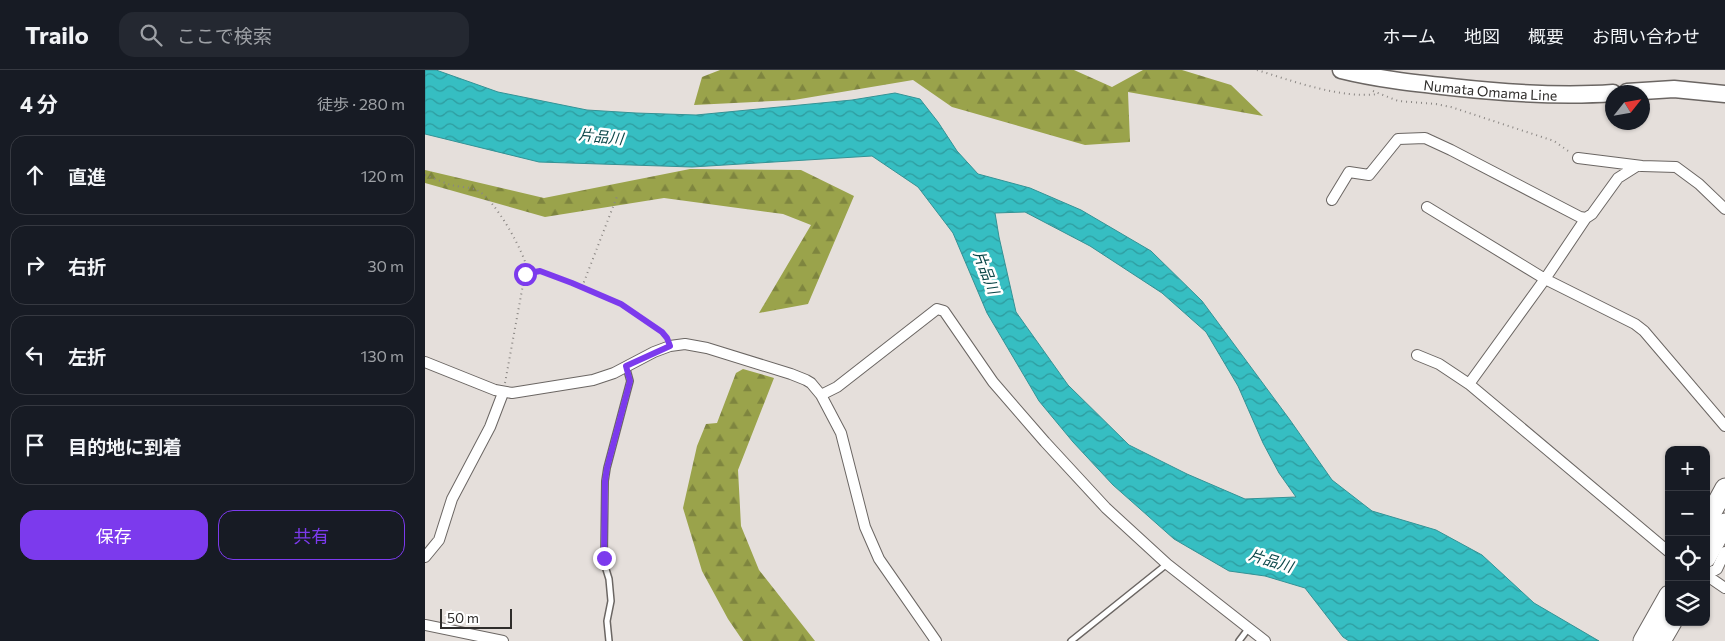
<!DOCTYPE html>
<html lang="ja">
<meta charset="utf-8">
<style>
:root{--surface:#171b24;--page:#242831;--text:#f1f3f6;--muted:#9ea1a6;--line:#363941;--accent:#7c3aed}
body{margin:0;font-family:Commissioner,"Noto Sans JP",sans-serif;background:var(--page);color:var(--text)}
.controls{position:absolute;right:15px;bottom:15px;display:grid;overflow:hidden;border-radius:10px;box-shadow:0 1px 4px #0004}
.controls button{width:45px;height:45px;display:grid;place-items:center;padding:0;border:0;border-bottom:1px solid var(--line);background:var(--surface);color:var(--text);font:25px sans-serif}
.compass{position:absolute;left:1180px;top:15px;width:45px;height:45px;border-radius:50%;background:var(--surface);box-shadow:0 1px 4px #0004;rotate:59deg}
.scale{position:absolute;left:15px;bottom:12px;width:72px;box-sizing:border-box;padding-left:5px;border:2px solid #2f2d2b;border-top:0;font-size:14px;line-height:18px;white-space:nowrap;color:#2f2d2b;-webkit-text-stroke:4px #fff;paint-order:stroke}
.stop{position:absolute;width:15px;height:15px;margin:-11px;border:4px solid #7c3aed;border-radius:50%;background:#fff}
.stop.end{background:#7c3aed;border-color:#fff;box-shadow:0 1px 5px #0008}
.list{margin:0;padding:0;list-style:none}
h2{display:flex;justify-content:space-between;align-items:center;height:65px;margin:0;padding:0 20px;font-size:21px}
h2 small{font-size:16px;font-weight:400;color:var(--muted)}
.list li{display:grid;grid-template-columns:32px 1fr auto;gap:15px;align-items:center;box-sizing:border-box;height:80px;margin:0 10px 10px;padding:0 10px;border:1px solid var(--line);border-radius:15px}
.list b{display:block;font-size:19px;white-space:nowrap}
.list em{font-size:16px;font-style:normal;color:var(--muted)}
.actions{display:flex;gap:10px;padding:15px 20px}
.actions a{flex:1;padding:11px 0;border:1px solid var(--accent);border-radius:15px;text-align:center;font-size:18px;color:var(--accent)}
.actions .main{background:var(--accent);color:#fff}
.icon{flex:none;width:28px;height:28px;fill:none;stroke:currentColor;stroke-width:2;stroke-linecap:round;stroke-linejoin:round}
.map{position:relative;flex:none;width:1300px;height:571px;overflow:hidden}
header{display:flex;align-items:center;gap:30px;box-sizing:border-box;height:70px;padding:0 25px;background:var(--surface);border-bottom:1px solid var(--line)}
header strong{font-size:24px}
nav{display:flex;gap:28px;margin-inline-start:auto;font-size:18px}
.search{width:350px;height:45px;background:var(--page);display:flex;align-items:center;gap:12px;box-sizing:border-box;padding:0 18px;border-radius:15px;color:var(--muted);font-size:19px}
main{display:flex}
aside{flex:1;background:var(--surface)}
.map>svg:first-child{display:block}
.forest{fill:url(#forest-firs)}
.water{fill:url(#water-waves);stroke:#349295;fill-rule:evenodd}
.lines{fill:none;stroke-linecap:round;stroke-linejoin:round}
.service-casing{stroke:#6b6663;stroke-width:8}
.minor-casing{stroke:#6b6663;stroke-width:12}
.primary-casing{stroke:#6b6663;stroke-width:19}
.motorway-casing{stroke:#6b6663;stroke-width:21}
.path{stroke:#8a8683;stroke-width:2;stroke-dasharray:1 4;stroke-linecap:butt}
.service{stroke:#fff;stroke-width:5}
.minor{stroke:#fff;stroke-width:10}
.primary{stroke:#fff;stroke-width:16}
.motorway{stroke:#fff;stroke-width:19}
.route{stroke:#7c3aed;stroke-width:6}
.labels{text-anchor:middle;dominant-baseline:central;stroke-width:5;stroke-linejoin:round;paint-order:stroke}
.street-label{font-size:14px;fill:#2f2d2b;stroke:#fff}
.water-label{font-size:15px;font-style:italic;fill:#0b4749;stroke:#fff}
</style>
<header>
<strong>Trailo</strong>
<div class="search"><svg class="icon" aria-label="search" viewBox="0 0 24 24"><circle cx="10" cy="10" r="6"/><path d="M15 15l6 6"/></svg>ここで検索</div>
<nav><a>ホーム</a><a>地図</a><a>概要</a><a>お問い合わせ</a></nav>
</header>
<main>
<aside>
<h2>4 分<small>徒歩 · 280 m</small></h2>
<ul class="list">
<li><svg class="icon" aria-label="ahead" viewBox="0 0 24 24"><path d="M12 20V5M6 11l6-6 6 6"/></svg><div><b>直進</b></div><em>120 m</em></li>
<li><svg class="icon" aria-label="right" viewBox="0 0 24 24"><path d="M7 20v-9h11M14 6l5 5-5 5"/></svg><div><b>右折</b></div><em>30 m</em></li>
<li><svg class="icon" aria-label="left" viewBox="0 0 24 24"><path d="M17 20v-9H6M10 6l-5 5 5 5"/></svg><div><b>左折</b></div><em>130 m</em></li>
<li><svg class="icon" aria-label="arrive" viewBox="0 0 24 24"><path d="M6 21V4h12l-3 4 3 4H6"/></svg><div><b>目的地に到着</b></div></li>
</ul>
<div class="actions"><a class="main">保存</a><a>共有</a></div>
</aside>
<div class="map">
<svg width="1300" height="571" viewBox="0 0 1300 571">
<defs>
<pattern id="forest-firs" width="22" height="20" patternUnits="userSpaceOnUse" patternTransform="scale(1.25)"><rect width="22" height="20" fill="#9aa34b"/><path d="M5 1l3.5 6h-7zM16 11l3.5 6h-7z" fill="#7e853f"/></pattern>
<pattern id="water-waves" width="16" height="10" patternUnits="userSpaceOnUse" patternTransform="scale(1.25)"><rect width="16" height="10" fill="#36bec2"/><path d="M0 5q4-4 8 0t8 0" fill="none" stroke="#2e9b9e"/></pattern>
</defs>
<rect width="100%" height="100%" fill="#e5dfdb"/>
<path class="forest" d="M295 0H649L687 17 718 0H757L806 15 838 46 703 22 705 72 660 75 527 37 488 10 369 30 269 35 277 7Z
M265 99 376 100 429 126 383 234 334 243 386 155 358 144 239 128 120 147 0 113V100L119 128Z
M318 299 349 308 313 400 316 456 334 500 390 571H318L303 549 277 501 258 438 272 376 281 354 292 353 311 303Z"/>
<path class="water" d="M0 0H11L73 22 162 40 211 43 271 45 427 30 470 23 495 29 513 52 532 81 553 104 605 118 656 140 726 181 777 231 865 350 907 410 947 441 1011 460 1057 485 1109 533 1174 571H924L918 567 880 518 840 506 804 501 749 469 688 415 648 372 614 331 562 243 528 163 493 117 447 86 267 97 114 92 0 64ZM600 142 665 176 737 223 781 262 813 316 838 373 854 403 871 427 820 429 762 404 704 375 643 315 591 242 574 167 570 143Z"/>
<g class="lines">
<defs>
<path id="service" d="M184 571 182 551 186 531 184 509 180 496 179 488 180 411 182 398 205 311 201 296
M646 571 742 494
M814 571 823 559"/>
<path id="minor" d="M1153 88 1217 96 1251 97 1274 114 1300 139
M907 130 924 102 944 105 973 69 1000 68 1026 80 1155 147 1161 148 1167 144 1193 108 1212 96
M1002 137 1120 209 1210 254 1219 261 1300 356
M992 285 1014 294 1044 314 1244 482
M0 292 70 320 87 323 168 310 189 303 229 282 245 276 260 274 282 278 366 304 381 310 386 313 396 325 416 363 440 457 454 489 511 571
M1044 314 1120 209 1161 148
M396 325 412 317 512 239 519 241 568 312 620 372 681 438 742 494 840 571
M0 487 14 470 27 429 65 357 78 323
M1281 505 1292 499 1300 482
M1281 505 1300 518
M0 555 78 571"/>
<g id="primary">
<path id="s1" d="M916 0C952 9 989 13 1026 17 1080 23 1134 27 1188 23"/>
<path d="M1202 22 1249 19 1300 24"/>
</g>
<path id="motorway" d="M1281 453 1300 418
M1281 488 1300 453
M1218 571 1244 525
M1236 571 1247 552"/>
</defs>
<use href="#service" class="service-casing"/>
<use href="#minor" class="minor-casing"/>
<use href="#primary" class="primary-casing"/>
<use href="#motorway" class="motorway-casing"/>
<path class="path" d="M832 0C867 11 917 29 953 24
M948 21 973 31 1011 34 1026 37 1129 71 1146 83
M0 105C8 108 17 112 26 115 34 117 45 117 52 120 70 129 100 183 103 202
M157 217 193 124
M80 313 99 209 100 204 109 201H115L180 227 196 234 237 262 242 267"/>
<use href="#service" class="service"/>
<use href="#minor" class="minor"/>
<use href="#primary" class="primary"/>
<use href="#motorway" class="motorway"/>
</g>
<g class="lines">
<path class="route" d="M100 204 115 201 147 213 196 234 237 262 242 268 245 276 201 296 205 311 182 398 180 411 179 488"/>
</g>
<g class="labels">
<g class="street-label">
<text stroke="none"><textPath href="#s1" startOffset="151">Numata Omama Line</textPath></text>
</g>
<g class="water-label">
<text transform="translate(176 66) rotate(6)">片品川</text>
<text transform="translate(562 202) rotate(69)">片品川</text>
<text transform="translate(846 490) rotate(17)">片品川</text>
</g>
</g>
</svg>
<div class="controls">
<button>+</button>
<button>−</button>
<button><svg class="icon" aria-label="locate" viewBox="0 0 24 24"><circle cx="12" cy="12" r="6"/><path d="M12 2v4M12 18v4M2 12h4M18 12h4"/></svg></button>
<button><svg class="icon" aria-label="layers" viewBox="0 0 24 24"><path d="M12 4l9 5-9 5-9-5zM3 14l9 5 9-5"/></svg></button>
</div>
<svg class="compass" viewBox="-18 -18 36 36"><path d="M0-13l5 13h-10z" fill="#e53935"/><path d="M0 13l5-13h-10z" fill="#9ea1a6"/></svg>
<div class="scale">50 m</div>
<div class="stop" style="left:100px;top:204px"></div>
<div class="stop end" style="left:179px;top:488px"></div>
</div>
</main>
